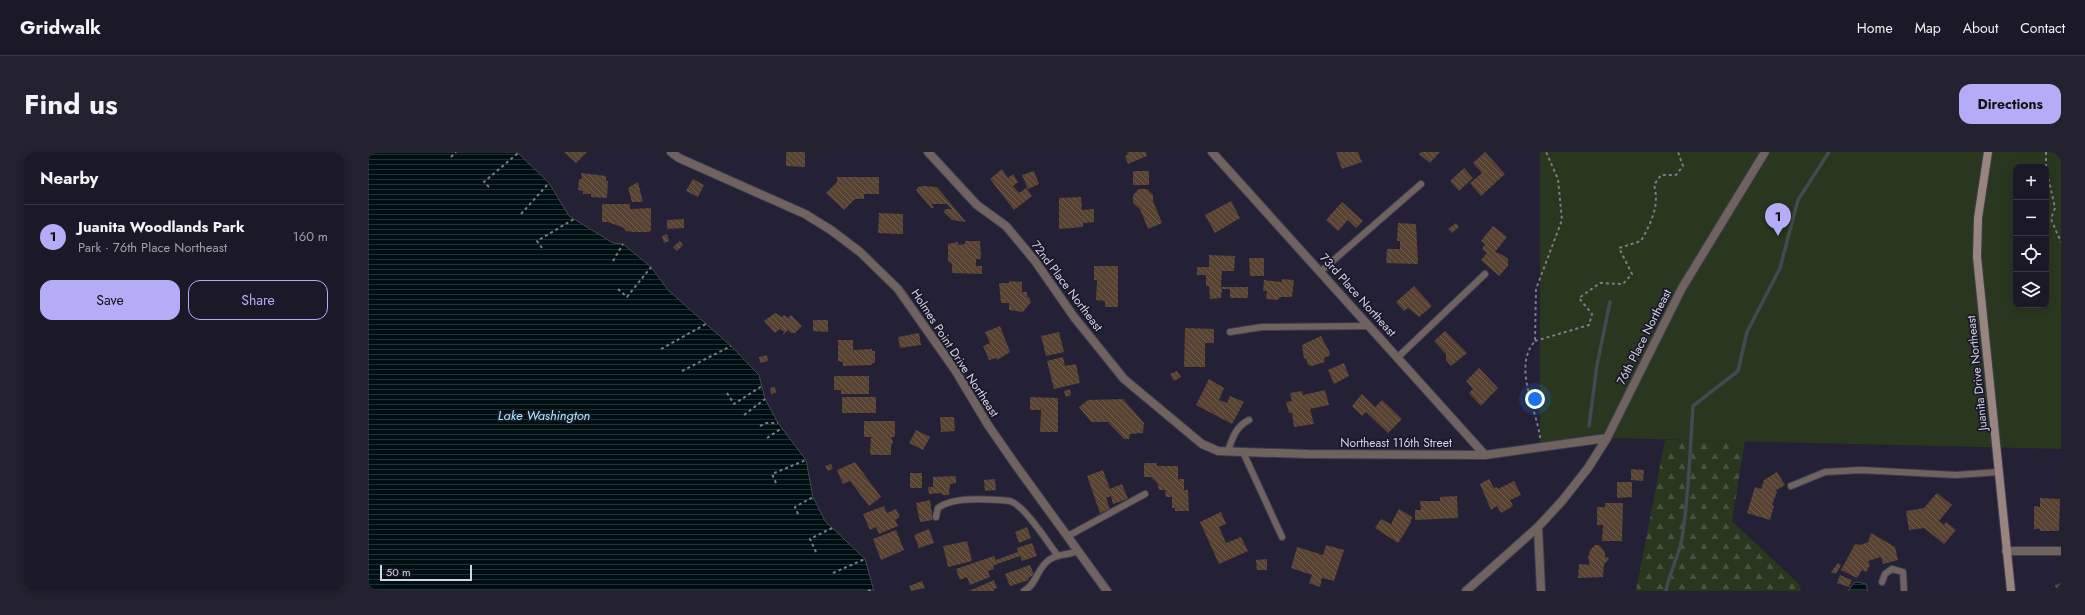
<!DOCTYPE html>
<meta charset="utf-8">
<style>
:root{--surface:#1b1828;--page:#242130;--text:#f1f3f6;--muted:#a0a0a8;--line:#393745;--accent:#b5acf8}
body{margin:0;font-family:Jost,sans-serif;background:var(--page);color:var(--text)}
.controls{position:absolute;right:12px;top:12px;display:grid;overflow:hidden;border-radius:8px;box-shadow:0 2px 10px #0003}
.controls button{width:36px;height:36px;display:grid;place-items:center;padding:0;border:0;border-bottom:1px solid var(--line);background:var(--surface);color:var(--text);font:20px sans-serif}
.scale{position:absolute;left:12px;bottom:10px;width:92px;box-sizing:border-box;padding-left:4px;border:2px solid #d6d4e2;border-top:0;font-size:11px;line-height:14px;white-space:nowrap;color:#d6d4e2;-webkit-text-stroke:3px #1b172b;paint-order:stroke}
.you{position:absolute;left:1167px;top:247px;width:14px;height:14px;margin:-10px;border:3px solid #fff;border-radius:50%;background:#1a73e8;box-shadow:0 0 0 6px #1a73e833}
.badge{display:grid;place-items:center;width:26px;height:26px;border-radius:50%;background:var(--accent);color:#111;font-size:13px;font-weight:700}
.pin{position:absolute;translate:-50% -33px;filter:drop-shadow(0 1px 2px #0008)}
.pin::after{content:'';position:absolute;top:21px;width:14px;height:12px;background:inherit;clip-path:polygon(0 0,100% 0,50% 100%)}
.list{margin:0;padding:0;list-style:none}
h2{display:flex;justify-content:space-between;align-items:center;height:52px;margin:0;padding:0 16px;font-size:17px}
h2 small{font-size:13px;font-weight:400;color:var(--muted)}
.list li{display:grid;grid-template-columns:26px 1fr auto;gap:12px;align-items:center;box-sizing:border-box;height:64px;padding:0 16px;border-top:1px solid var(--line)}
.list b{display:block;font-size:15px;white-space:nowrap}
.list p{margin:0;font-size:13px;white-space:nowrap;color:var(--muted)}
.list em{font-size:13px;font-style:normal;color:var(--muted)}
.actions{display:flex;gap:8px;padding:12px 16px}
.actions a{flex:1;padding:9px 0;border:1px solid var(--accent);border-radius:12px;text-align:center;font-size:14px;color:var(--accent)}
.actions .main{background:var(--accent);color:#111}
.icon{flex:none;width:22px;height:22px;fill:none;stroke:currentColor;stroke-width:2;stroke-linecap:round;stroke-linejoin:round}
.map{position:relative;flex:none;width:1693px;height:439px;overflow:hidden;border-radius:12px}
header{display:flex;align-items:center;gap:24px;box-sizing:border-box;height:56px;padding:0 20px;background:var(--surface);border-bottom:1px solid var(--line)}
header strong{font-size:19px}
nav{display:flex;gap:22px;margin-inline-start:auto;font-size:14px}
.intro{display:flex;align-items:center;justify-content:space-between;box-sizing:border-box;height:96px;padding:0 24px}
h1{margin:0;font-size:28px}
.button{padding:10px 18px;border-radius:12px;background:var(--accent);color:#111;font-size:14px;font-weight:700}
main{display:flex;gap:24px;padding:0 24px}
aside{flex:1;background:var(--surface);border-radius:12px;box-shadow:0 2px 10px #0003}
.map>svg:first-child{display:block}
.green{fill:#2a371f;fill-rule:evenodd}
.forest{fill:url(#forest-firs)}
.water{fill:url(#water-rules);stroke:#404a50}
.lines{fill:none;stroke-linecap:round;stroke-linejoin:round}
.stream{stroke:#404a50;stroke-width:3.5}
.building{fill:url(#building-back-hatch)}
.service-casing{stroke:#403d51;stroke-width:8}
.minor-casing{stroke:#403d51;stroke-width:10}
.secondary-casing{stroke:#403d51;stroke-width:10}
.path{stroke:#7d7a8b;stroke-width:2;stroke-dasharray:3 3;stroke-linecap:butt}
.service{stroke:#6f625f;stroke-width:6}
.minor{stroke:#6f625f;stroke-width:8}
.secondary{stroke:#9a8480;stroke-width:8}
.labels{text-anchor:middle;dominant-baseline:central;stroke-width:3.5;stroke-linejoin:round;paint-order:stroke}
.street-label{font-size:12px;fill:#d6d4e2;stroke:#1b172b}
.water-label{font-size:13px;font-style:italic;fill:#a4f0fa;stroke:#1b172b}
</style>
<header>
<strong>Gridwalk</strong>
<nav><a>Home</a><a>Map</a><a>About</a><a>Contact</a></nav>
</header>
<div class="intro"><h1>Find us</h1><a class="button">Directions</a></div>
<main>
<aside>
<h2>Nearby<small></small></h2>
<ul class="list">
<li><span class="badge">1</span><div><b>Juanita Woodlands Park</b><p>Park · 76th Place Northeast</p></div><em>160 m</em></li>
</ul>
<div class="actions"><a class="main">Save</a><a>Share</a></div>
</aside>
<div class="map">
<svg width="1693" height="439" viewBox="0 0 1693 439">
<defs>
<pattern id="forest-firs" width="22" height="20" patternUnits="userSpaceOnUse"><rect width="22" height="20" fill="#2a371f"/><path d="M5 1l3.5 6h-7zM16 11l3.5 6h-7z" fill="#48533f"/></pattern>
<pattern id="water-rules" width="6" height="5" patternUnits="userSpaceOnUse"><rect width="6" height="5" fill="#000f11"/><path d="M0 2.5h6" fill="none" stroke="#243133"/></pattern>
<pattern id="building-back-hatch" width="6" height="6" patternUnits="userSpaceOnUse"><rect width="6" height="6" fill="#584232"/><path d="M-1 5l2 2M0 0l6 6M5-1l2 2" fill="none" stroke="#6f5c4f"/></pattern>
</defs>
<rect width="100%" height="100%" fill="#242035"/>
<path class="green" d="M1172 0H1693V297L1239 286 1172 295ZM1648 15H1678V153H1648Z"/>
<path class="forest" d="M1297 288 1377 289 1364 369 1431 432 1433 439H1268Z"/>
<path class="water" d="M0 0H149L181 31 201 64 245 91 255 92 283 115 300 138 363 194 391 223 397 247 410 271 438 308 445 345 457 369 497 407 506 439H0Z
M1489 430 1498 432 1500 439H1480L1486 431Z"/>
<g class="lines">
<path class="stream" d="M1221 274 1229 213 1242 150
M1298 439C1301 421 1311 404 1314 386 1321 343 1322 298 1325 254L1370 219 1379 180 1412 116 1430 48 1461 0"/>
</g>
<path class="building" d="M196 0H219L208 11Z
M418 0H437V15L418 14Z
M759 0H778L779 4 760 12 757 4 760 2Z
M968 0H990L994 10 974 17Z
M1053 0H1072L1062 11 1051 2Z
M1117 0 1137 22 1113 44 1102 31 1114 21 1105 11Z
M1096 16 1105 26 1091 39 1082 29Z
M634 17 640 26 645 22 650 30 645 34 651 41 658 36 664 44 646 58 622 27Z
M666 19 671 32 660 37 654 23Z
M765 19H781V33H765Z
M213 21 238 24V29H240L239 46 223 45V42H215V39L210 38 211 27H214Z
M469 25H511V42H496V47H487L476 58 458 41 469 30Z
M325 27 336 33 330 45 318 39Z
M270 30 275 50H264L260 36Z
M556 34 569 35 598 70 584 68 576 60 577 57H584L579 52H563L566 56H563L548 38 550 35Z
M771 37H779L785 43V49L794 71 780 77 772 57 765 51V43Z
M713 45 714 58 726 57V70L715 71V75L691 77V46Z
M863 49 872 66 847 81 837 63Z
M974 50 995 69 988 76 980 68 970 79 958 68Z
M234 52H262V57L283 56V78L281 80H266L258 79 256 76 240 70H234Z
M511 61 535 62V82L510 81Z
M316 67V76L299 77V68Z
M1030 71 1048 72 1050 112 1018 111 1019 97H1032V89H1029Z
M1088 71 1091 75 1084 81 1080 77Z
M1125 74 1139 85 1127 100 1133 102 1140 107V114L1131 124 1113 108 1119 101 1114 97 1117 92 1113 89Z
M299 82 301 89 296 91 294 84Z
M312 89 315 93 309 99 305 95Z
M597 89H612L613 107H608V114H614V122L584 121V112L580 109V92L590 90V93L597 92Z
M841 103 867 104 866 119H854L853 135H880V146H862V137H854L853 146 842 147 841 134H838V123H829V115H841Z
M881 106H896V124H882Z
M726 114H750V155H737V149L728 148 729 128H726Z
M914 127 926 128 924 145H913L909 148 898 147 899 139H895L896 128 914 130Z
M641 129 654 130V140H659V145H661L663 150 655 160 641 158V151H633L631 131H641Z
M1046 134 1064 154 1051 165 1040 156 1036 159 1028 150Z
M407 161 414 165 416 163 420 166 423 163 434 174 427 181H423L420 178 415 183 416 180 412 177 407 181 396 169Z
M445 168H460V180L445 179Z
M632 174 642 200 629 208 628 206 621 208 615 194 622 191 617 180Z
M817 176 846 177V191H837V215H816Z
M1077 179 1099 201 1083 214 1078 208V202L1066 189Z
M691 180 696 200 678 204 673 184Z
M551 181 553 193 532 196 530 185Z
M953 184 962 201 961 204 956 206 957 210 944 214 940 213 938 206 936 207 934 193Z
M470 188H485V198L504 197V199H507V211H504V213L475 214V210L470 209Z
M399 203 400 209 392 211 391 205Z
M695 205 697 214 708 212 712 231 686 237 679 209Z
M976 211 981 224 966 232 960 218Z
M1111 216 1130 236 1113 254 1101 241 1105 237 1098 229Z
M809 219 813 225 806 229 802 222Z
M466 224H501V242H473V238H466Z
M841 227 856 236 851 248 859 251 862 244 876 250 864 272 828 253Z
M407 235 408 241 403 242 402 236Z
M702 237 703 243 698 245 696 239Z
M957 238 961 253 942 257 946 272 926 275 924 261H921L918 250 924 249 922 241 934 239 935 243Z
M994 242 1007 255 1014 248 1034 267 1020 281 998 260 994 264 984 254Z
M474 245H508V261H474Z
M662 245 690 246V280H672L673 258H662Z
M755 247 776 271 775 281 762 282 761 287H756L740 270H723L711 255 720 248Z
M572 265H586L587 279 573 280Z
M496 269H527V285H523L525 290 523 294V303H503L502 301 503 285H496Z
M548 278 562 285 555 298 541 291Z
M487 310 513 345 501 354 482 329 475 332 469 318Z
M776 311H789V314H810V327H816V338H820L821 359H807V356H804V345H798L797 338H791L790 332 783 325H776Z
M463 312 465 317 460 319 457 314Z
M1263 317 1276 318 1275 329 1263 328Z
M735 318 742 337 754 332 760 347 745 352 743 344 738 346 742 357 732 361 719 324Z
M1409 320 1417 333 1407 339 1409 340 1404 353 1406 354 1402 368 1379 361 1387 335 1393 337 1396 328Z
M542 321H554V336H542Z
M588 324V331L582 332 581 343H574V341L561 342 560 335H565V325Z
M627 327 628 338 617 339 616 328Z
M1121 327 1126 336 1129 335 1130 337 1146 329 1153 343 1142 348 1145 354 1133 361 1129 354 1123 358 1112 332Z
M1249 330H1264V345L1249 346Z
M1569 341 1584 353 1571 369 1576 373 1578 370 1588 378 1576 392 1556 376 1541 378 1538 359 1556 356Z
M1089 344 1090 366 1047 368V358H1053L1052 349H1072V345Z
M1672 346 1692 347 1691 379H1672V377H1666V354L1672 355Z
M562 348 565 368 552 370 548 351Z
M1237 351H1255L1254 389H1234L1235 373H1229V355H1237Z
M516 354 519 361 528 357 532 365 527 368 530 374 511 382 508 375 502 378 495 362Z
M1031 357 1044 365 1042 372 1030 391 1007 376 1013 367 1023 372Z
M853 360 858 372 851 375 858 391 873 385 880 399 851 412 832 370Z
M659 375 663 386 651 391 647 380Z
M561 377 566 391 551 396 546 383Z
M528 378 536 398 513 408 505 387Z
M1503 381 1527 395 1530 408 1515 412 1513 405 1500 409 1502 413 1498 420 1494 418 1489 426 1473 418 1487 392 1492 393 1500 390Z
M599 389 604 409 580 415 575 394Z
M664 391 669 404 654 409 652 404 629 412 625 414 626 417 620 419 622 425 602 433 599 425 592 428 588 417 626 404 628 408 650 400 649 396Z
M958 393 976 398 966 429 954 426 952 435 941 431 944 423 923 416 929 395 955 403Z
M1227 393H1231L1237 400V405L1241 406 1240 408 1236 412 1235 425 1210 426 1211 412 1222 413 1220 406 1222 398Z
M899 407V418H889L888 408Z
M1470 411 1473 413 1468 422 1463 420Z
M662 413 666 423 660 426 661 428 642 434 637 422Z
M1472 423 1484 428 1481 435 1469 431Z
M626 428 629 436 626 437V439H601Z
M554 429 557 436 543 439 541 434Z
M1693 431V439H1689L1687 433Z"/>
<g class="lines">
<defs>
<path id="service" d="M952 120 1053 32
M862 180 894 175 1001 174
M1029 206 1117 122
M860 299C864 287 868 274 881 268
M875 300 914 385
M1423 334 1457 320 1493 318 1588 323 1631 320
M568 365 570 356C585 344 623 347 642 349 657 354 680 391 690 404
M700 384 777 342
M1514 430 1517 422 1524 417 1535 420 1536 439
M656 439C669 432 669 416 681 408 688 402 701 403 710 399"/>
<path id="minor" d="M303 0 311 6 437 62 463 78 492 100 530 137 587 218 620 273 647 312 739 439
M560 0 609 53 638 74 667 109 706 165 756 227 834 292 850 299 875 300 940 302 1117 303 1239 286
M844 0 1117 303
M1170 375 1173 439
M1638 399H1693
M1098 439 1170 375 1194 349 1220 316 1239 286 1314 136 1397 0"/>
<path id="secondary" d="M1620 0 1610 66 1609 105 1643 439"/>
</defs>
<use href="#service" class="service-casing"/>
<use href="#minor" class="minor-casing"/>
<use href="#secondary" class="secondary-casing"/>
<path class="path" d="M1678 0V15
M83 5 88 0
M1678 15 1687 56 1683 67 1693 90
M121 35 116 30 150 1
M153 62 181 31
M174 96 169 89 206 67
M245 109 255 92
M250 137 259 145 283 115
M1167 189 1221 173 1224 162 1211 146 1232 131 1255 132 1264 122 1251 96 1273 89C1283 71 1292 53 1286 33L1293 23H1308L1315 14 1310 0
M293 197 338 172
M314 219 363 194
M359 241 366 252 394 234
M376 263 397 247
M392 274 398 271H410
M399 286 414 276
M1172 286C1169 257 1144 215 1167 189L1168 137 1194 68 1190 27 1178 0
M408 331 404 322 438 308
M430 362 427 355 445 345
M448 400 442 387 464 376
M465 421 497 407
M500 439 505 437"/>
<use href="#service" class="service"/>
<use href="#minor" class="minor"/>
<use href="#secondary" class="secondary"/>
</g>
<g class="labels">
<g class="street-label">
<text transform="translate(699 134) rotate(53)">72nd Place Northeast</text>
<text transform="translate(990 143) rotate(48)">73rd Place Northeast</text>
<text transform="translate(1276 185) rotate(-63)">76th Place Northeast</text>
<text transform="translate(587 201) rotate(57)">Holmes Point Drive Northeast</text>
<text transform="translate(1609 221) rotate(-96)">Juanita Drive Northeast</text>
<text x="1028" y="291">Northeast 116th Street</text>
</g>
<g class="water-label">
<text x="176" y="263">Lake Washington</text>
</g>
</g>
</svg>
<div class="controls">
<button>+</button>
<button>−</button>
<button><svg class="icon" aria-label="locate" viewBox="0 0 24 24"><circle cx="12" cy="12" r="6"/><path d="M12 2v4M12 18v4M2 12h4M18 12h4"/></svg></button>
<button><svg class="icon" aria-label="layers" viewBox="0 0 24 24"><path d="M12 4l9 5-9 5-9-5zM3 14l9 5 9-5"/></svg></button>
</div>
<div class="scale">50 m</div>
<div class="you"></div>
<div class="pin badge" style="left:1410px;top:84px">1</div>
</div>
</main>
